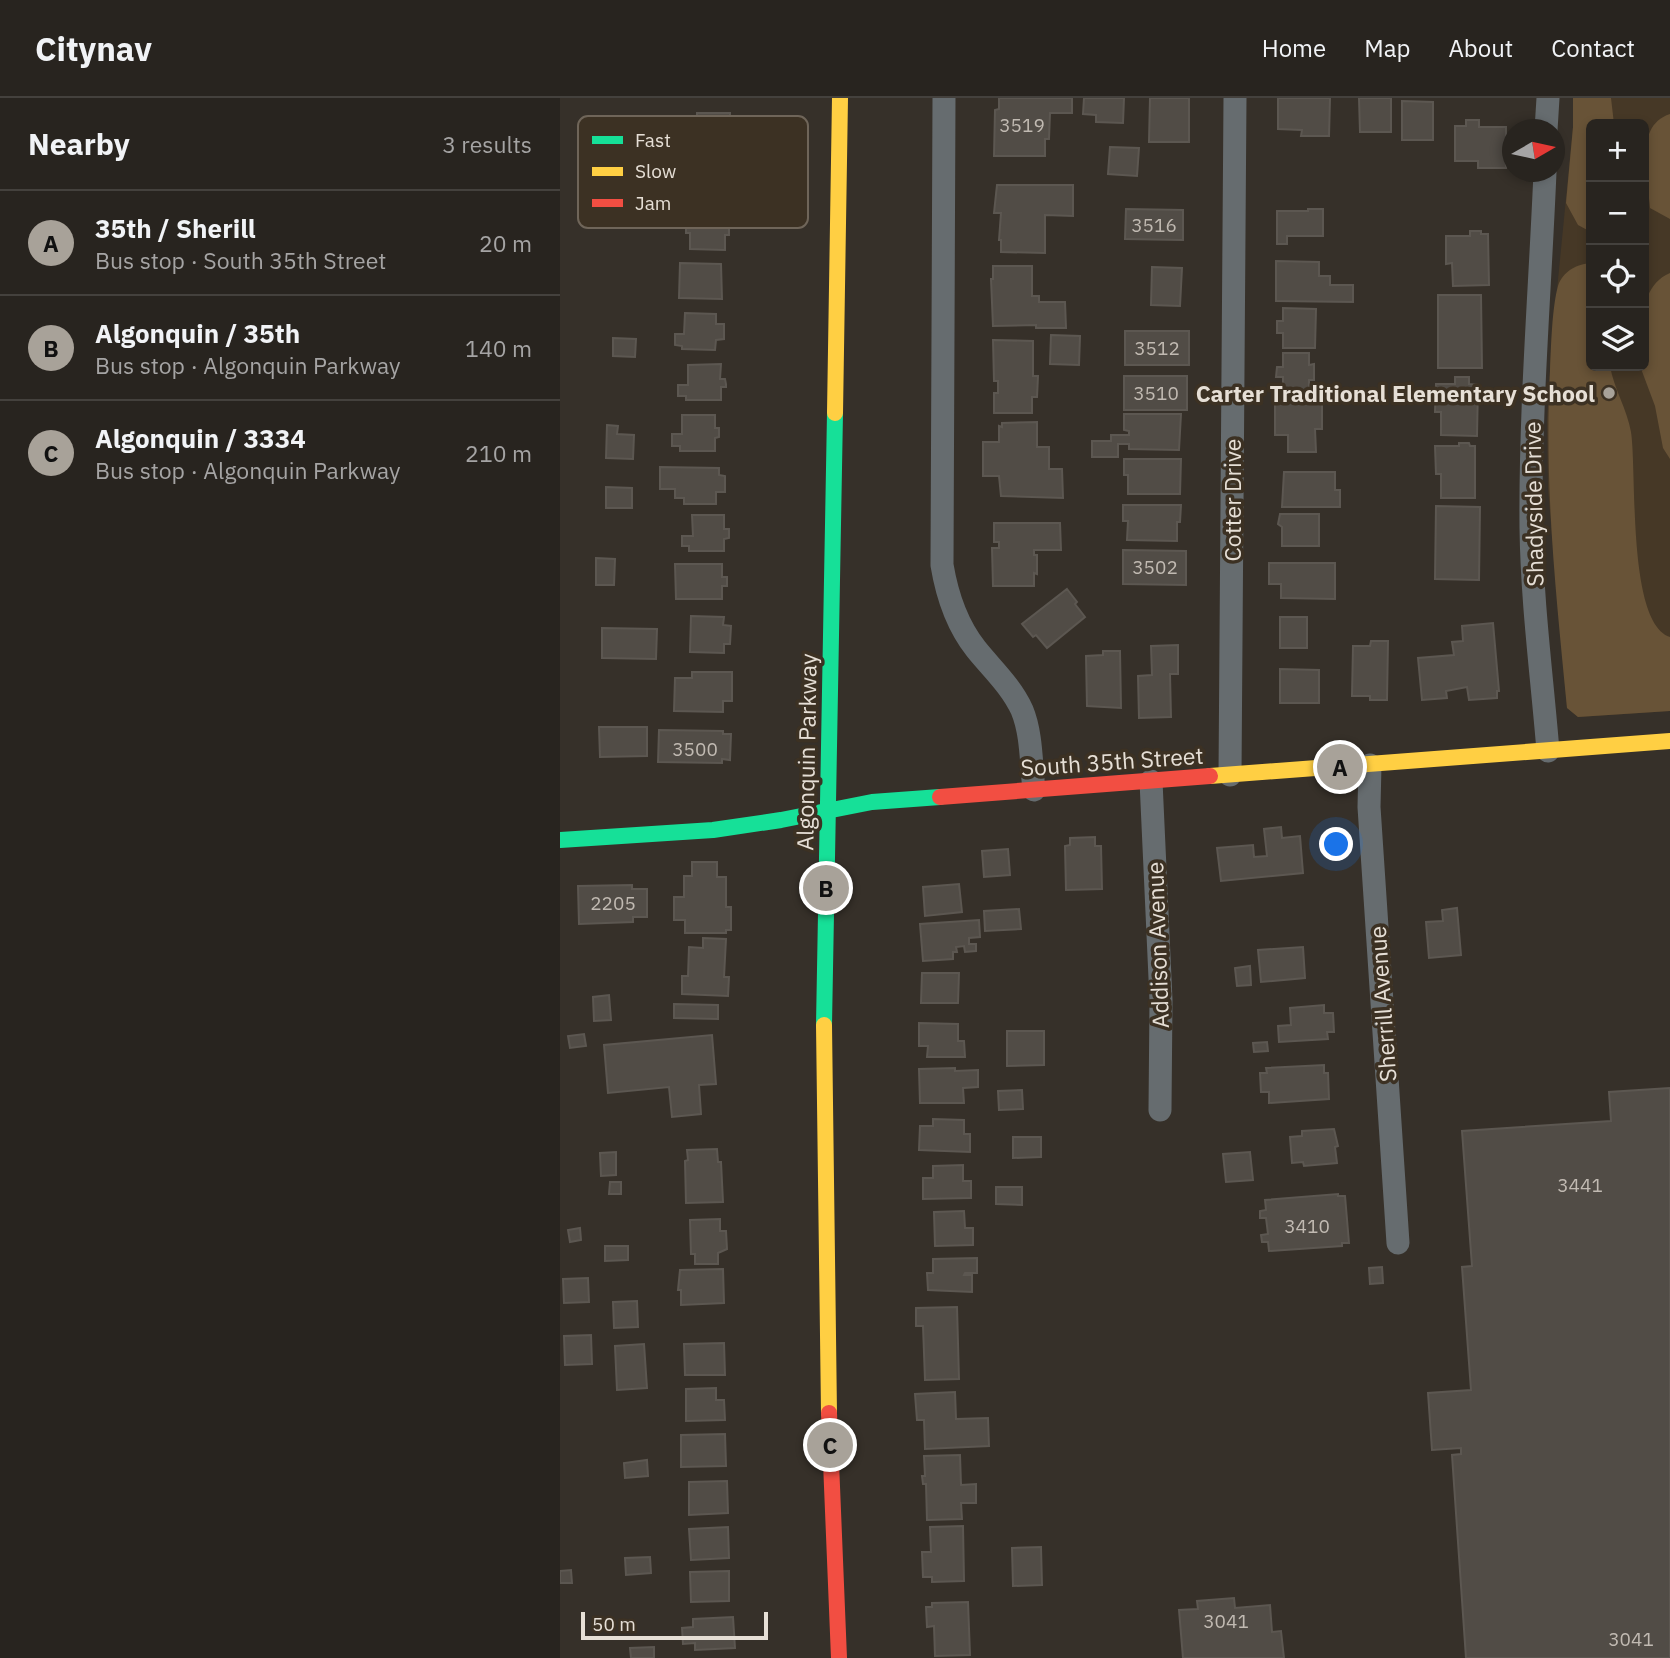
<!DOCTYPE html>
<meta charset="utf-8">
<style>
:root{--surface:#28241f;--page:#34302c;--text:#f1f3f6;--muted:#a5a4a4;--line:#44413d;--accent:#a8a299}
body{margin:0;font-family:"IBM Plex Sans",sans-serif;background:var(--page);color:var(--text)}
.controls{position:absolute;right:21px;top:21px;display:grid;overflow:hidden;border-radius:10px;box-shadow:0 4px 10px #0003}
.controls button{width:63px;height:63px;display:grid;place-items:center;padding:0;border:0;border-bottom:2px solid var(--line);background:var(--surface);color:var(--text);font:35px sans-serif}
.compass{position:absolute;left:942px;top:21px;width:63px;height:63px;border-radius:50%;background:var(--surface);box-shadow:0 4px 10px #0003;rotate:81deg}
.scale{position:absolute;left:21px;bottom:18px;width:187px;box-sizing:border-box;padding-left:7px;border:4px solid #e6dfd6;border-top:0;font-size:19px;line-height:24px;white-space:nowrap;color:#e6dfd6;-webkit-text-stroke:5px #3c3123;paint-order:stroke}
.you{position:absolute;left:777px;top:747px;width:24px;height:24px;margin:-18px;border:5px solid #fff;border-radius:50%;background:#1a73e8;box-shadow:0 0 0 10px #1a73e833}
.badge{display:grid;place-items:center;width:46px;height:46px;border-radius:50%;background:var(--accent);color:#111;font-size:23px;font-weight:700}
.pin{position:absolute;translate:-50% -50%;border:4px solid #fff;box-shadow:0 2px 7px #0006}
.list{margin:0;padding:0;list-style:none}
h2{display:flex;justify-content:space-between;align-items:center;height:91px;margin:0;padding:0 28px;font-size:30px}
h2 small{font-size:23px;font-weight:400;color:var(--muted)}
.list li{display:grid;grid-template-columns:46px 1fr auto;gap:21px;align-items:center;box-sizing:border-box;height:105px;padding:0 28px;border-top:2px solid var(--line)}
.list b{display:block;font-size:26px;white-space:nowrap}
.list p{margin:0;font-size:23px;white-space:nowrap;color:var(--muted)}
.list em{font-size:23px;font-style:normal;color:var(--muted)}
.icon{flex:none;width:38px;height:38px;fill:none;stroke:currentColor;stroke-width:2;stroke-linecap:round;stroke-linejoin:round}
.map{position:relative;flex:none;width:1110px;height:1560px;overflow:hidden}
header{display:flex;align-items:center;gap:42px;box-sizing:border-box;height:98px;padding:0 35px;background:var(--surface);border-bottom:2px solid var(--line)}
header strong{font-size:33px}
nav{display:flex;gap:38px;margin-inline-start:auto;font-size:24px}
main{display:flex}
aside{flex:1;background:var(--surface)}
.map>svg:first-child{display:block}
.built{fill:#463826;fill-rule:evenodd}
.green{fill:#685337}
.building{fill:#514c46;stroke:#5c5751;stroke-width:2}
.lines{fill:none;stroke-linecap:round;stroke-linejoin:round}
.street{stroke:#666c6f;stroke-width:23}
.fast{stroke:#16e098;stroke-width:16}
.slow{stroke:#ffcf43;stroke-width:16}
.jam{stroke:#f24e42;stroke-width:16}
.poi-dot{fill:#a8a299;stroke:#3c3123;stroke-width:2.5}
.labels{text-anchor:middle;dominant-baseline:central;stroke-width:7;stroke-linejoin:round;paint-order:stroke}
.number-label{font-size:19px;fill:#c1bab2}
.poi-label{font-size:23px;font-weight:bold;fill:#e6dfd6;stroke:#3c3123;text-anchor:end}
.street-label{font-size:23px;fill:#e6dfd6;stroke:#3c3123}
.key{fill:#3c3123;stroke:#6f6559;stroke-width:2}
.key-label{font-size:19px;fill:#e6dfd6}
</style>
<header>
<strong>Citynav</strong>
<nav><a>Home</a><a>Map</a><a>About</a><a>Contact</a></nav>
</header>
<main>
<aside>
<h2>Nearby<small>3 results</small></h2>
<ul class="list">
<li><span class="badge">A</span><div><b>35th / Sherill</b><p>Bus stop · South 35th Street</p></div><em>20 m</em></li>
<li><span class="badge">B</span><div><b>Algonquin / 35th</b><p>Bus stop · Algonquin Parkway</p></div><em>140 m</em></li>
<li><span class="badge">C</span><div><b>Algonquin / 3334</b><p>Bus stop · Algonquin Parkway</p></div><em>210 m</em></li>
</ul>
</aside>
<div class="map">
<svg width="1110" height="1560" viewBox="0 0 1110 1560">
<rect width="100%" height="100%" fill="#363029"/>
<path class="built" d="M1013 0H1110V613L1018 619 1007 610 988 391 987 322 991 253 1013 29ZM1031 26H1084V268H1031Z"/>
<path class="green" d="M1013 0H1051L1054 26H1031V134L1018 127 1006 105 1013 29Z
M1110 16V121L1090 110C1088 81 1073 28 1110 16Z
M1031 165V268H1050C1054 291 1067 311 1071 334 1077 374 1067 525 1110 539V613L1018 619 1007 610C996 497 984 387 990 273 991 250 992 209 998 188 1003 173 1017 166 1031 165Z
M1110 175V361L1103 350 1095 308 1080 268H1084C1084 237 1075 190 1110 175Z"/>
<path class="building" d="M439 0H512V15H490L489 41H485V58H434L435 12 439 11Z
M524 0H564L563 25 536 24V17L523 16Z
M590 0H629V44H589Z
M718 0H770L769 38H741L742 32 718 31Z
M799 0H831V34H800Z
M842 3 873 4V42H842Z
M137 15H170L169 52 136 51Z
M906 22H919V29H946V70H918V63H895V28H906Z
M550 49 579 50 577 78 548 76Z
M437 87H513V118L485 117V155L441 154V142H439L441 115H434Z
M566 111 623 112V142L565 141Z
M748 111H763V138H727V146H717V113H748Z
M129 114 165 116V130H169V137H165V152L130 151V135H126V127H129Z
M910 133H921V136H928L929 187 893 188 892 165 886 166V138H910Z
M716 163 759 164V178H770V187H793V204L716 203Z
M120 165 161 166 162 201 119 200Z
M433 168H472V198H479V204H505L506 230H476V227L433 228 431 181H433Z
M592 169 622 170 620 208 591 207Z
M878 197H921L922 270H878Z
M723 210 756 211 755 250H723V235H717V223H723Z
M125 215 156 216V226H164V241L156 242 155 252 122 251V248L115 247V236H124Z
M565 233H629V267H565Z
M491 237 520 238 519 267 490 266Z
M53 240 76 241 75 259 53 258Z
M433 242 473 243V278H478L477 299H472V315H434V295H438V283H434Z
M723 255H749V267L754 266V282H749V294H723V279H716L717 269H723Z
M161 266 160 281H165L166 286V289H161V302H126V298H118V287H128V267Z
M564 278H627V312H564Z
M895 279H909V286L918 287 917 338 881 337V314H875L876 286H895Z
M715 303H762V331H755L756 354H728V337H715Z
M564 316H621L619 352 569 351V346H558V359H532V343H551V337H569V333L564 332Z
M122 317H155V330H159V339L155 340V353H120V348H112V336H122Z
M477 324V349H489V371H502L503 400 441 398 439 378H423V344H439V328L442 329V325Z
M47 327 58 328 57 336 74 337 73 361 46 360Z
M899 345H909L910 348H915V400H881V376H876L875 348H899Z
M564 361H621L620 396H568V377H564Z
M100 369 159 370V377L165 378V394H156V406H124V400H115V391H100Z
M724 374H775V392H780V409H722Z
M46 389 72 390V410H46Z
M563 407H621L620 424H617V443L567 442 568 423H563Z
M876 408 920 409 919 482 875 481Z
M720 416H759V448H722V429L718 426Z
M132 417H164V431H169V440L164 441V453H129V448H122V438H133Z
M434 425H500L501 452H474V457H477V476L474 475V488H433L432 450H439V444H434Z
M563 452 626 453V487L563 486Z
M36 460 55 461 54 487H36Z
M709 465H775V501L721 500V486H709Z
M115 466H162V479H167V488H162V501H116Z
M507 491 517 504 515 506 525 519 487 550 476 537 473 539 462 526Z
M131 518 164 519 163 527 171 528 170 546H164V555L130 554Z
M720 519H747V550H720Z
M933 525 939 593H937V600L909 602 907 589 886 593 887 600 862 602 858 560 894 557 892 544 903 543 902 528Z
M42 530 97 531 96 561 42 560Z
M811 543H828L827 602H810V598H792L793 548H810Z
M618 547V576H610L611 619 579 620 578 578 592 577 591 548Z
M543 553H560L561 610 527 608 526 558 543 557Z
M720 571 759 572V605H720Z
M132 574H172V603H163V614L114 613 115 580H132Z
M39 629H87V658L40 659Z
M99 632 163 633V636H171L170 662 162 661V665L98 664Z
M721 729 722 740 740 738 743 775 661 783 657 750 693 747 694 759 707 758 704 731Z
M535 739V748H541L542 791 506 792 505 748 510 747V740Z
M448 751 450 777 424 779 422 753Z
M132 764H157V779H166V809H171V832H166V835H125V822H114V799H124V778H132Z
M399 786 402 814 365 818 363 789Z
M72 787V791H87V819H73V824L19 826 18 788Z
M897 810 901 857 869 860 866 824 883 823 882 812Z
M459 811 461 831 425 833 424 813Z
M419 822 420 839 409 840V846H416V853L405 854 404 848 396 849 397 854H393V861L363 863 360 826Z
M143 840 166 841 164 879H169L168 898 122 896V878H128L129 849 143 850Z
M743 849 745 880 701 884 698 852Z
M690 868 691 887 677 888 675 870Z
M362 875H399L398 905H361Z
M49 897 51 922 34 923 33 899Z
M114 906 158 907V921L114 920Z
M764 907V915H773L774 934H767L768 941 719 944 718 928 731 927 730 910Z
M359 925 398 926V943H404L405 959H367L368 948H359Z
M447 933H484V967L447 968Z
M24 936 26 948 10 950 8 938Z
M152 937 156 986 139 987 141 1016 112 1019 109 989 48 995 44 947Z
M707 944 708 953 694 954 693 945Z
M764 967V975H768L769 1001 709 1005V994H701L700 975H707L706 970Z
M395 970V973L418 972V989L403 990 404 1005H360L359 971Z
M1110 990V1560H906L892 1357 901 1356V1350L872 1352 868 1295 911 1292 902 1169 912 1168 902 1033 1051 1023 1049 994Z
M462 992 463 1011 439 1012 438 993Z
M373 1021 404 1022V1036H410V1054L359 1052 360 1028H373Z
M774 1031 778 1048 775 1049 777 1065 744 1068 743 1064 732 1065 730 1039 742 1038V1033Z
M453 1039H481V1059L453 1060Z
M157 1051 158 1064H161L163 1104 126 1105 125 1063 128 1062 127 1052Z
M56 1054V1077L41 1078 40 1055Z
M690 1054 693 1082 666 1084 663 1056Z
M403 1067V1083H411V1100L363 1101V1080H373V1068Z
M50 1084H61V1096H49Z
M436 1089H462V1107L436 1106Z
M778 1096V1098H785L789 1145H782V1148L709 1153 708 1144H702L701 1137 708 1136 706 1120H700V1113L706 1112 705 1102Z
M404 1113 405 1130H413V1147L375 1148 374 1114Z
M160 1121V1133H166L167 1151 158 1155V1166H135V1156H131L130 1122Z
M20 1130 21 1142 10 1144 8 1132Z
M45 1148H68V1162L45 1163Z
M417 1160V1175H405L404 1177H412V1194L368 1192 367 1175H373V1161Z
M822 1169 823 1185 810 1186 809 1170Z
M163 1171 164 1205 121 1207V1192H118L120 1172Z
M28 1180 29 1204 4 1205 3 1181Z
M77 1203 78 1229 54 1230 53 1204Z
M397 1209 399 1281 365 1282 363 1228H356V1210Z
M31 1237 32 1266 5 1267 4 1238Z
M164 1245 165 1277H125L124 1246Z
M84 1246 87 1290 57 1292 55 1248Z
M156 1290V1302H164L165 1322 126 1323V1291Z
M395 1294 396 1321 428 1320 429 1348 365 1351 364 1322H357L355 1296Z
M165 1336 166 1368 121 1369V1337Z
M400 1357 401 1387 416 1386V1405H401L402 1421 367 1422 366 1386H363L362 1378H365L364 1358Z
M87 1362 88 1378 65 1380 64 1365Z
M167 1383 168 1415 129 1417V1384Z
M403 1428 404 1483 372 1484V1479H363L362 1454H371L370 1429Z
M168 1429 169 1460 131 1462 129 1431Z
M481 1449 482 1487 453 1488 452 1450Z
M90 1459 91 1475 66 1477 65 1460Z
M11 1472 12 1485H0V1473Z
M169 1473V1503L131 1504 130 1474Z
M674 1500 675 1510 710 1507 712 1534 721 1533 724 1560H623L619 1512 638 1511 637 1503Z
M408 1504 410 1557 375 1558 374 1528 367 1529 366 1509H372V1505Z
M173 1519 175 1550 135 1552V1545L123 1546 122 1530 133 1529V1521Z
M94 1549V1560H71L70 1550Z"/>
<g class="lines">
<path class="street" d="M384 0 382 467C387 497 397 527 416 551 432 571 451 588 462 612 472 636 471 667 474 692
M986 32 988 0
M985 74C980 192 970 311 971 430 972 505 982 579 988 653
M810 667 809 709 838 1145
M670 677 675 0
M591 683 601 902 600 1012"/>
<path class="fast" d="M0 742 153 732 221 722 312 704 380 699
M264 927 275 315"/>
<path class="slow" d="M275 315 280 0
M650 678 1110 643
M264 927 269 1315"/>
<path class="jam" d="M380 699 650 678
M269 1315 279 1560"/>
</g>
<circle class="poi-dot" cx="1049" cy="295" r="7"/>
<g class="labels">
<g class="number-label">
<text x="462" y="27">3519</text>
<text x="594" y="127">3516</text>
<text x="597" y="250">3512</text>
<text x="596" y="295">3510</text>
<text x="595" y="469">3502</text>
<text x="135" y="651">3500</text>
<text x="53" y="805">2205</text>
<text x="1020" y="1087">3441</text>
<text x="747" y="1128">3410</text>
<text x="666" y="1523">3041</text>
<text x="1071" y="1541">3041</text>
</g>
<g class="poi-label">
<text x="1035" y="295">Carter Traditional Elementary School</text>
</g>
<g class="street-label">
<text transform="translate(672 402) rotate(-90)">Cotter Drive</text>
<text transform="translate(973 406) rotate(-91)">Shadyside Drive</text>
<text transform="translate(246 654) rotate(-89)">Algonquin Parkway</text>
<text transform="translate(552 663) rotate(-4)">South 35th Street</text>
<text transform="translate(597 847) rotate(-92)">Addison Avenue</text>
<text transform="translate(822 906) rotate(-94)">Sherrill Avenue</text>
</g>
</g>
<rect x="18" y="18" width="230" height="112" rx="10" class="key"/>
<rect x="32" y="38" width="31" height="8" fill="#16e098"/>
<rect x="32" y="69" width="31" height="9" fill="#ffcf43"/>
<rect x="32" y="101" width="31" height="8" fill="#f24e42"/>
<g class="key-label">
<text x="75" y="49">Fast</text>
<text x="75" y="80">Slow</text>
<text x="75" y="112">Jam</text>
</g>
</svg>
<div class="controls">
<button>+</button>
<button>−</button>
<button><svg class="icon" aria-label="locate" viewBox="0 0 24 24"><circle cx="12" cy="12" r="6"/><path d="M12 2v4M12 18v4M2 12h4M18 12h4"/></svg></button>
<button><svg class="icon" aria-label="layers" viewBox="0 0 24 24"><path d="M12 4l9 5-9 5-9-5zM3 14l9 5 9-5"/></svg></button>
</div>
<svg class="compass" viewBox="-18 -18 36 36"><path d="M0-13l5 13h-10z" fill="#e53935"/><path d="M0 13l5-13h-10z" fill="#a5a4a4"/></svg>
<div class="scale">50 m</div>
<div class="you"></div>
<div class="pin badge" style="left:780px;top:669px">A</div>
<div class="pin badge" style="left:266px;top:790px">B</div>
<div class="pin badge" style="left:270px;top:1347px">C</div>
</div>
</main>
